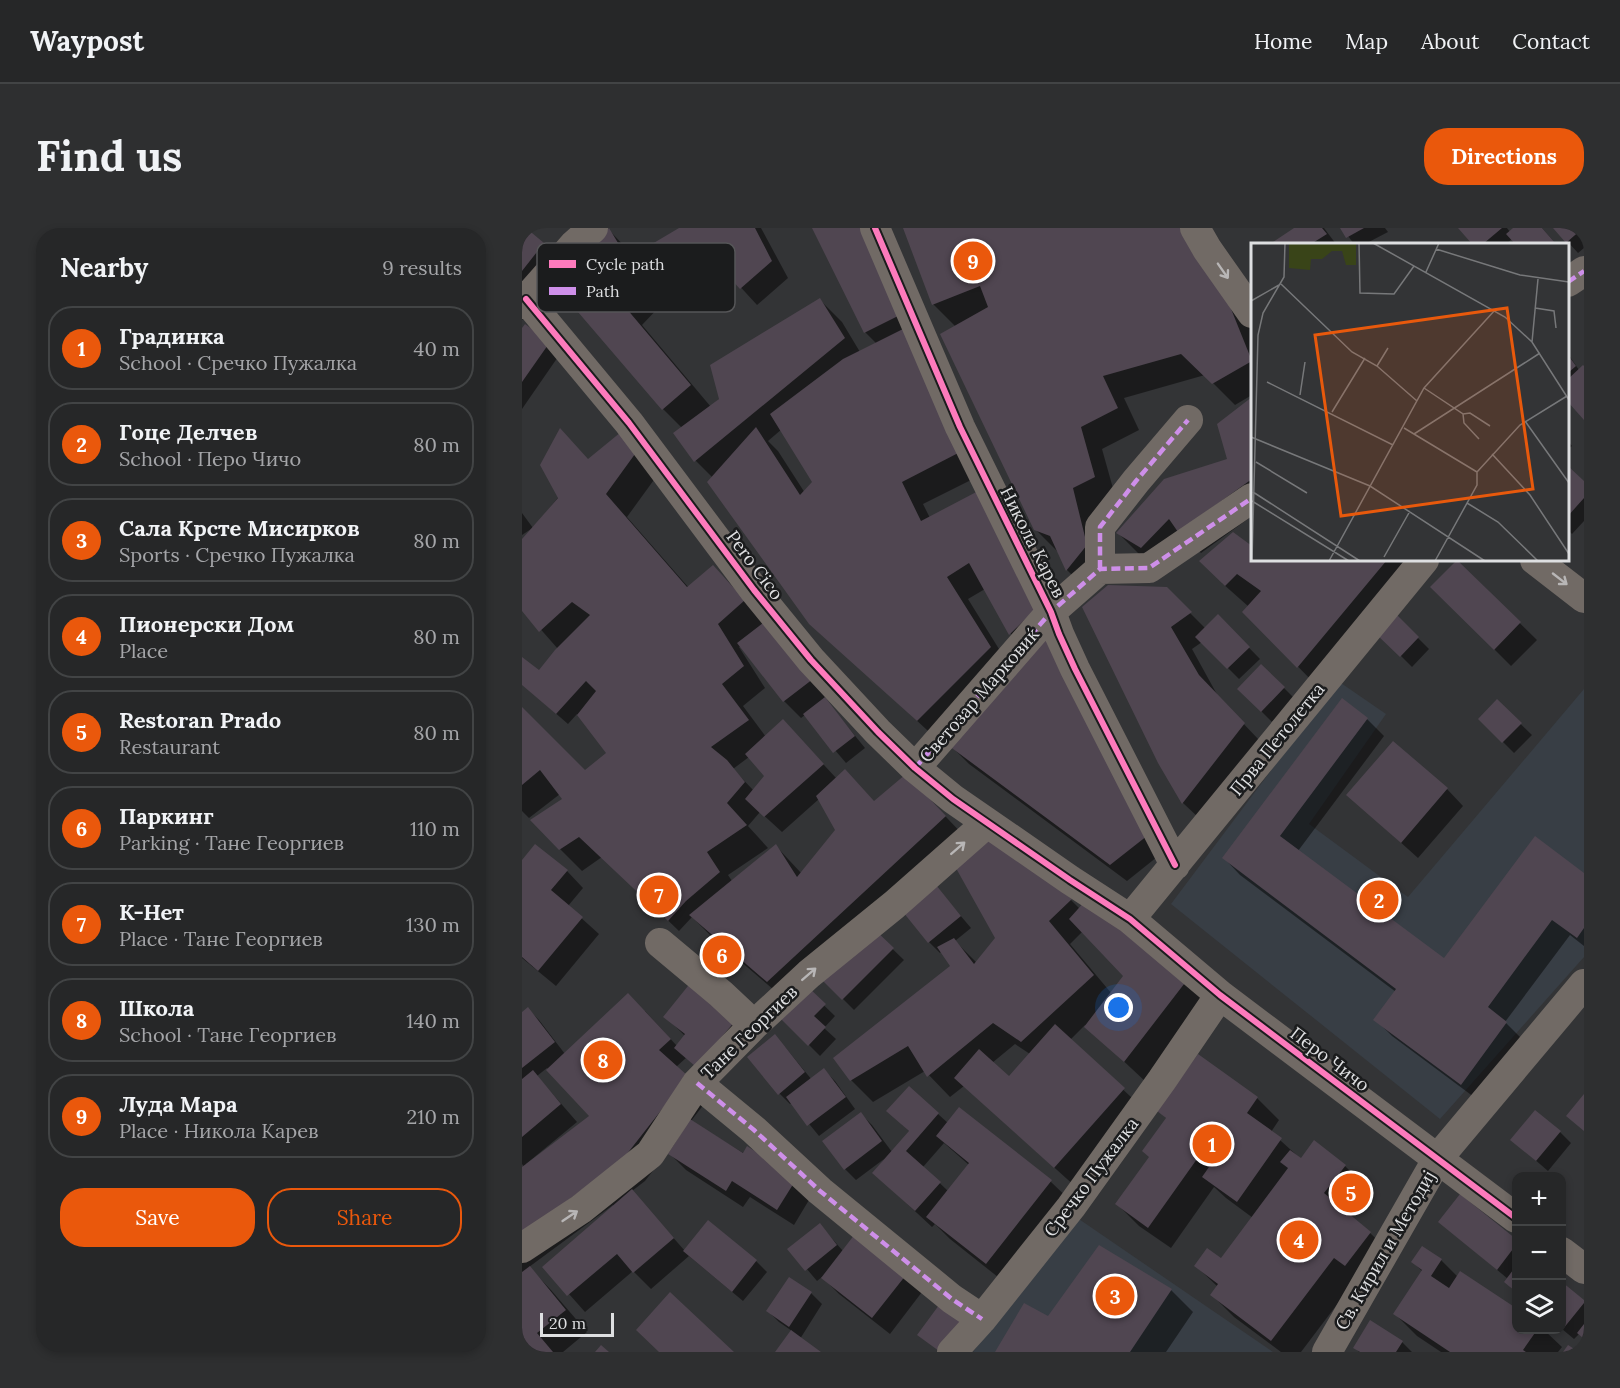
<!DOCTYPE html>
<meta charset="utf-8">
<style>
:root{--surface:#262728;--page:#2e2f30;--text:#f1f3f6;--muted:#a4a5a8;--line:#424445;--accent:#ea580c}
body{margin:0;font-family:Lora,serif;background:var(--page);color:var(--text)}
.controls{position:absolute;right:18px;bottom:18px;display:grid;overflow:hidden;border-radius:12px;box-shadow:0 3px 9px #0003}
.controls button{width:54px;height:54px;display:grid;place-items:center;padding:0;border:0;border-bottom:2px solid var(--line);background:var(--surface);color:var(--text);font:30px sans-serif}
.scale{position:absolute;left:18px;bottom:15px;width:74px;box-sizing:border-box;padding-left:6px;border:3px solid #dedfe1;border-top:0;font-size:16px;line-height:21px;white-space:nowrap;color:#dedfe1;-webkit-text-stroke:4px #1b1c1d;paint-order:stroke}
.you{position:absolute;left:597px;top:780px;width:21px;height:21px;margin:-15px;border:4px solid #fff;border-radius:50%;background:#1a73e8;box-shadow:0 0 0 9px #1a73e833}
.badge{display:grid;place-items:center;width:39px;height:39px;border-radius:50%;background:var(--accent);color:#fff;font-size:20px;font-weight:700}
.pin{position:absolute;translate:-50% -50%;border:3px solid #fff;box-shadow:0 2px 6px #0006}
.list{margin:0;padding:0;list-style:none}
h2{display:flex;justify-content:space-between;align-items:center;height:78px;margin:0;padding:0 24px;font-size:26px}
h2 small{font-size:20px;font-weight:400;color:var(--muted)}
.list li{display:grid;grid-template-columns:39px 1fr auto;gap:18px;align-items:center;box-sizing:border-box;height:84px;margin:0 12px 12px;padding:0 12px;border:2px solid var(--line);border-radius:24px}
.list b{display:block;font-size:22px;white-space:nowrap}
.list p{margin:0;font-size:20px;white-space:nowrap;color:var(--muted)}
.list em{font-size:20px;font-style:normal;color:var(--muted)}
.actions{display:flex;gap:12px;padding:18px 24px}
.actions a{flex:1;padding:14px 0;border:2px solid var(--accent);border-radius:24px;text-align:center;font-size:21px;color:var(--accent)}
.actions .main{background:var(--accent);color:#fff}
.icon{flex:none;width:33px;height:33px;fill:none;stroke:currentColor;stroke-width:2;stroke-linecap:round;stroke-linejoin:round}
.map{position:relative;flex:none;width:1062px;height:1124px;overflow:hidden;border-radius:24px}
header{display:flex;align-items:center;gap:36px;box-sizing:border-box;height:84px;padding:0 30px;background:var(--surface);border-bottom:2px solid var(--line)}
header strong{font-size:28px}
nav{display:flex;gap:33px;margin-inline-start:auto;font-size:21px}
.intro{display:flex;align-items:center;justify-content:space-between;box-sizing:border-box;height:144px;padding:0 36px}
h1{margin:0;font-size:42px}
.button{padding:15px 27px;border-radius:24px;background:var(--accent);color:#fff;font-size:21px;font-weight:700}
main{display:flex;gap:36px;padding:0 36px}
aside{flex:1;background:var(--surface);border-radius:24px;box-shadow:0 3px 9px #0003}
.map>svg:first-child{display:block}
.built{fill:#383e45}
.shadow{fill:#0007;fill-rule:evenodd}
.building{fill:#504651}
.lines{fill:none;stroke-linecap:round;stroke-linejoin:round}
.minor{stroke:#716a65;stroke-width:30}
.quiet{stroke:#ce8fe9;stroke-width:4.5;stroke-dasharray:9 4.5;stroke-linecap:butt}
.cycleway-casing{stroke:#1b1c1d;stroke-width:10}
.cycleway{stroke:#fd7abc;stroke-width:6}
.oneway{stroke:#b8b6b6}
.labels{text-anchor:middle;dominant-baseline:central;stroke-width:5;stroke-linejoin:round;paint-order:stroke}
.street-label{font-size:18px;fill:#dedfe1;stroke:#1b1c1d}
.inset-road{fill:none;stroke:#77787a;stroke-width:1.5}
.view{fill:#e8590c;fill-opacity:0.15;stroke:#e8590c;stroke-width:3}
.inset-edge{fill:none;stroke:#dedfe1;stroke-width:3}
.key{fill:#1b1c1d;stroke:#565658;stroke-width:1.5}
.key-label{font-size:16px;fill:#dedfe1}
</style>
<header>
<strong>Waypost</strong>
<nav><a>Home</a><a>Map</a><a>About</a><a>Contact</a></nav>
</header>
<div class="intro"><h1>Find us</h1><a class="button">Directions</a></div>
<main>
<aside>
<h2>Nearby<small>9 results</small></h2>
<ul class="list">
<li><span class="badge">1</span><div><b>Градинка</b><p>School · Сречко Пужалка</p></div><em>40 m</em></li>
<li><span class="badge">2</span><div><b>Гоце Делчев</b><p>School · Перо Чичо</p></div><em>80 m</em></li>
<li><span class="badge">3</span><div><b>Сала Крсте Мисирков</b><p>Sports · Сречко Пужалка</p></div><em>80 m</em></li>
<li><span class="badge">4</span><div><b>Пионерски Дом</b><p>Place</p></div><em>80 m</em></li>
<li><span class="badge">5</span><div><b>Restoran Prado</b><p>Restaurant</p></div><em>80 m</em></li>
<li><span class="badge">6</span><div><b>Паркинг</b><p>Parking · Тане Георгиев</p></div><em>110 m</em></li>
<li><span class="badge">7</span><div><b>К-Нет</b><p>Place · Тане Георгиев</p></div><em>130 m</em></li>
<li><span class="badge">8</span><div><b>Школа</b><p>School · Тане Георгиев</p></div><em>140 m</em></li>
<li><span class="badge">9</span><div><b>Луда Мара</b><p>Place · Никола Карев</p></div><em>210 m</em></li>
</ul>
<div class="actions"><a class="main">Save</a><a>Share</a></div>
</aside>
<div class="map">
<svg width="1062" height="1124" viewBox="0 0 1062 1124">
<rect width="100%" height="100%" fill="#333436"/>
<path class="built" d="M816 453 864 486 787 596 886 669 1062 461V729L918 891 649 676Z
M551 987 751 1124H451Z"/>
<path class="shadow" d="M0 0 21 16 43 38 0 92Z
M160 0H239L266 50 235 77 202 41 165 62 149 46 132 16Z
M291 0H351L463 245 401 276 408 290 460 263 645 621 605 653 447 536 426 515 509 426 489 406 463 361 446 371 490 442 418 514 289 395 191 250 174 233 153 205 160 200 141 181 34 56 87 2 108 24 140 76 120 97 189 179 298 72 320 94 338 124 355 116 343 104ZM260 201 292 255 283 265 256 223 246 213Z
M382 0 715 65 730 104V167L713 177 683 147 602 170 617 202 580 221 594 271 566 363 545 342 536 324 513 301 434 99 411 76Z
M775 0H802L814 16H751Z
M820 0H863L866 4 843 16H832Z
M938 0H985L988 4 993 0H1020L1034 16H995L990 11 984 16H952Z
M1033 0H1062V20L1056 25Z
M0 103 38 126 0 181Z
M1046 126 1057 142 1062 140V190L1046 171Z
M730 171V288L679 325 668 314 617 326 596 305 707 232 696 196Z
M99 206 134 249 105 289 167 360 191 339 213 360 306 468 303 471 343 520 324 535 283 487 279 490 262 473 219 418 217 419 243 460 221 478 244 509 277 510 315 551 353 574 406 570 445 611 284 760 313 788 302 800 314 811 298 828 259 789 267 775 190 709 170 689 157 703 80 629 60 643 38 621 42 571 38 566 7 590 0 583V481L63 544 86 525 55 486 46 496 0 456V431L17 444 36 421 0 380V313L9 301 0 307V285L11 300 67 232ZM227 529 244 548 232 563 211 541ZM297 571 315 602 280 646 254 618 210 653 206 647 246 620 226 598 238 584 260 604Z
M1046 213 1050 218 1046 221Z
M1046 240 1062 255V293L1050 306 1046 302Z
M711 306 730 319V332H904L797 460 722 384 727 379 700 355Z
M935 333 1015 412 989 438 910 359Z
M644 361 684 401 696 388 738 431 717 451 680 414 670 421 697 470 738 513 678 591 661 575 637 534Z
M873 387 907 421 890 439 856 405Z
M740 438 773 471 750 494 717 461Z
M820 472 845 491 862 508 776 623 922 732 1062 647V718L1048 707 983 794 1001 812 956 872 870 808 853 791 874 764 718 647 702 630Z
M975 473 1010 507 992 525 958 491Z
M925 561 941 578 896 630 826 567Z
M461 608 549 672 558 681 690 770 625 855 563 797 548 812 624 883 555 960 442 858 428 869 403 843 351 874 329 852 430 738 420 723 418 725 407 714 410 654 449 700 433 713 455 735 475 710ZM561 703 603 748 590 766 548 716ZM493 816 508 826 487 850 470 835Z
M0 634 45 643 61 660 46 678 77 706 34 758 0 730Z
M351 702 382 732 332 782 301 751Z
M6 781 17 792 43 826 123 783 155 818 163 808 143 788 214 792 192 854 164 830 154 839 186 871 169 893 290 967 272 997 228 969 221 979 164 942 148 926 151 917 123 953 110 963 163 1023 234 1033 245 1044 221 1073 167 1028 129 1061 111 1043 63 1084 23 1039 92 979 91 977 7 1039 29 1062 65 1104 41 1124H0V942L3 940 0 936V786ZM25 840 69 888 6 938 4 936 55 894 15 848Z
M263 819 290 852 302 842 313 853 333 881 297 908 270 875 268 876 257 865Z
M387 860 426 895 438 881 529 954 551 975 486 1057 428 1011 413 996 410 999 352 945 362 931 334 952 323 941 339 886 350 897 370 924 388 904 366 883ZM422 915 447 937 426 963 401 939Z
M735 870 757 892 749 904 779 931 823 938 845 960 825 986 848 1005 870 1026 835 1050 779 1124H759L712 1089 690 1067 696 1059 674 1038 699 1032 731 990 704 970 692 959 649 1020 617 998 595 976 628 929 645 891 637 883Z
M1038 904 1049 915 1026 943 990 912Z
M939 968 994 1013V1065L984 1054 986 1051 918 994Z
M298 997 321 1023 333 1008 400 1064 368 1106 317 1066 300 1049 295 1053 268 1021Z
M900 1020 919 1032 936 1049 939 1045 994 1082V1102H1022L1040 1119 1036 1124H919L895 1108 873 1086 901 1044 891 1034Z
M268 1051 289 1065 300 1076 278 1111 296 1124H254L270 1103 257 1094 246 1083Z
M1040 1056 1062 1074V1111L1057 1106 1052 1111 1040 1101Z
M649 1062 671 1084 644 1124H475L527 1090Z
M880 1114 890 1124H837L833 1119Z"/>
<path class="building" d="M0 0H4L22 15 0 43Z
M87 0 119 53 99 74 169 157 140 182 32 56Z
M157 0H233L250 33 218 61 185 25 147 46 130 16Z
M290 0H342L380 86 342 105Z
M381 0H660L693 41 730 133 690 156 659 126 581 148 596 180 559 199 573 249 551 260 565 317 544 343 528 308 512 302 418 106 466 79 458 58 410 77Z
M772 0H800L805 6 789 16H748Z
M818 0H842L824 10Z
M936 0H980L961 16H950Z
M991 0H1020L1034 16H993L984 6Z
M1031 0H1061L1044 15Z
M298 70 323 110 172 234 151 205 197 171 188 137Z
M3 96 28 114 0 154V100Z
M387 98 442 222 380 254 399 293 460 261 520 375 487 407 447 335 425 349 469 419 395 493 287 396 185 254 234 199 278 267 290 254 248 186 321 131Z
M1046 127 1054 138 1046 145Z
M1061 137 1062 138V192L1046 174V151Z
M730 169V251L656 304 647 291 619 320 594 305 642 251 705 231 695 196Z
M38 200 66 231 99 204 113 226 84 266 165 359 191 337 223 372 196 396 222 438 200 456 227 492 189 519 205 532 223 554 205 575 225 597 185 624 198 644 164 673 146 693 57 609 37 622 8 592 40 571 18 542 0 557V479L63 542 84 525 55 487 74 463 64 453 34 486 0 457V429L17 442 33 422 68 387 50 374 17 404 0 383V311L36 270 18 237Z
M1046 238 1062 253V270L1046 288Z
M711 304 730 318V332H865L775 440 720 384 739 363 715 346 703 358 677 333Z
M935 332 999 394 972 422 908 359Z
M586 357 645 359 670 384 649 399 677 447 723 495 660 576 636 535 560 379Z
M873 385 897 409 878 429 853 405Z
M696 386 728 419 705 441 673 409Z
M245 392 291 451 261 474 215 415Z
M527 405 630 604 588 637 423 515Z
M739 436 763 459 739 484 715 461Z
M303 469 333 508 311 525 281 486Z
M820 470 846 490 758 608 922 730 1013 608 1062 645V700L1055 710 1030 692 966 779 985 794 939 857 851 792 874 761 700 630Z
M975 471 1000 495 980 515 956 491Z
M261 491 302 536 242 589 223 571 242 548 223 526Z
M871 513 926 560 879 615 824 567Z
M323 541 352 573 384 546 424 588 245 754 167 687 254 616 275 649 313 602 294 568Z
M461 606 550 671 527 693 572 747 499 814 471 795 405 849 386 818 328 853 311 830 428 738 415 719 432 710 452 736 473 710 430 633Z
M13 616 46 642 29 662 61 689 16 743 0 729V632Z
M410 652 439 688 406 715 377 679Z
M564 672 669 747 602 834 562 799 601 748 547 691Z
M351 700 372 720 320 772 299 751Z
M170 753 215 791 174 839 152 820 163 806 141 789Z
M286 759 304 776 292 788 304 799 286 818 257 789Z
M106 765 149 811 137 822 166 848 101 931 0 1007V939L67 888 24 842Z
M6 779 33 814 0 840V784Z
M533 796 603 860 532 940 432 850 457 821 487 848Z
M253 806 283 844 256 867 225 829Z
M676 826 736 869 725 885 760 910 715 974 680 949 687 939 675 931 626 1000 593 976 627 929 620 923 644 890 635 883Z
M302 840 324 869 285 898 264 869Z
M11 842 39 876 0 909V851Z
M387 858 417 885 384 923 419 954 393 983 350 945 387 903 364 883Z
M1062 866V903L1044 888Z
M437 879 530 952 464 1036 404 989 447 935 414 908Z
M1013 882 1039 903 1014 933 988 912Z
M339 884 360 913 322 942 300 913Z
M168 891 221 925 225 918 275 950 255 982 210 953 204 963 146 926Z
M792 912 824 937 802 965 849 1004 823 1038 812 1030 749 1113 688 1067 696 1056 672 1038 685 1020 699 1030 766 940 758 934 768 922 779 930Z
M110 961 152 1010 111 1045 95 1026 45 1068 20 1039Z
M938 966 994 1011V1017L975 1042 916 994Z
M186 992 235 1032 210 1064 161 1023Z
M298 995 315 1017 283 1043 265 1021Z
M333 1006 384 1047 350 1090 299 1050Z
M577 1017 650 1061 608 1124H473L502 1075 526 1088Z
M900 1018 920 1031 909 1048 927 1060 938 1043 994 1080V1102H1015L1001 1122 1004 1124H928L871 1086 900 1042 889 1034Z
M8 1038 44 1082 15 1105 31 1124H0V1044Z
M994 1038V1064L982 1054Z
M267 1049 290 1064 267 1099 244 1083Z
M1040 1054 1062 1072V1075L1041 1101Z
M148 1064 212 1124H137L114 1102Z
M420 1073 442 1090 417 1123 395 1107Z
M848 1092 881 1113 874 1124H838L831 1120Z
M1062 1096V1111L1055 1105Z
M269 1102 299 1124H253Z
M79 1117 87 1124H73Z
M1046 1117 1057 1124H1041Z"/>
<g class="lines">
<path class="minor" d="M353 0 438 199 529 384 537 406 553 441 653 637
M673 0 685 21 730 85
M1046 54 1062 43
M4 71 107 195 232 362 289 432 356 504 393 540 431 571 548 652 608 691 698 767 994 990
M0 76 52 17 71 0
M1013 332 1062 370
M578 341V299L614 253 666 192
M393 540 529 384 578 341 627 340 730 270
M608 691 902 332
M138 715 199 766 232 797
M175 855 232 902 298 963 430 1071 460 1091
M0 1020 59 981 128 926 175 855 232 797 287 746 372 677 465 595
M1040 1024 1062 1041
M430 1124 460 1091 549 979 640 852 698 767
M805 1124 916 930 1062 756"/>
<path class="quiet" d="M1046 54 1062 43
M578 341V299L614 253 666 192
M393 540 529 384 578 341 627 340 730 270
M175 855 232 902 298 963 430 1071 460 1091"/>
<defs>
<path id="cycleway" d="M353 0 438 199 529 384 537 406 553 441 653 637
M4 71 107 195 232 362 289 432 356 504 393 540 431 571 548 652 608 691 698 767 994 990"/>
</defs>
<use href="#cycleway" class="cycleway-casing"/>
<use href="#cycleway" class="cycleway"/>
</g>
<defs><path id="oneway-shaft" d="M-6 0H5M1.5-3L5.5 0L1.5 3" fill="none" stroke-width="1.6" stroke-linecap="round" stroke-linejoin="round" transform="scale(1.5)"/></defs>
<g class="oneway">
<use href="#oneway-shaft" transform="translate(701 43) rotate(55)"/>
<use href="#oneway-shaft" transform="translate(1038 351) rotate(38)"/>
<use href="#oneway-shaft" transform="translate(436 620) rotate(-41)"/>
<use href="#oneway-shaft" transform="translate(287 746) rotate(-41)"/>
<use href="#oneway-shaft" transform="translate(48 988) rotate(-34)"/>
</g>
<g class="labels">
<g class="street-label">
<text transform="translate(511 314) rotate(63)">Никола Карев</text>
<text transform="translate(233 337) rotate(53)">Pero Cico</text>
<text transform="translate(457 467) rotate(-49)">Светозар Марковиќ</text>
<text transform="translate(755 511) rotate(-51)">Прва Петолетка</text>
<text transform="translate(227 804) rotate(-44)">Тане Георгиев</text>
<text transform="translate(808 831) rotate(37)">Перо Чичо</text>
<text transform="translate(569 949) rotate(-53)">Сречко Пужалка</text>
<text transform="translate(863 1022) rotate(-60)">Св. Кирил и Методиј</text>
</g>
</g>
<g transform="translate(729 15)">
<rect width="318" height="318" fill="#333436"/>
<path d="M38 0H105V22H95L91 8H81L71 16H60L59 27 38 25Z" fill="#394418"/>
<path class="inset-road" d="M108 0 109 50 143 51 163 23M122 0 254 74 281 99 318 157M185 6 269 32 318 39M175 29 188 0M30 41 101 109 126 123 166 158M0 58 28 42M284 65 303 68 305 85M281 99 287 36M126 123 137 105M16 139 142 202M173 145 212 171 213 180 228 196M49 152 54 119M81 169 114 115M212 171 219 170 239 183M274 178 318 240M153 185 226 229M163 191 289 110M0 194 119 243 234 318M241 211 279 252 318 311M5 219 56 250M226 229 269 182 316 153M2 249 109 318M1 258 98 318M216 260 247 279 287 318M133 314 159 268M1 318 7 92 12 70 33 34 34 0M78 318 173 145 244 67M184 318 226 242V229"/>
<path class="view" d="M256 65 282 246 90 273 64 92Z"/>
<rect width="318" height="318" class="inset-edge"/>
</g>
<rect x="15" y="15" width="198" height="69" rx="9" class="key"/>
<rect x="27" y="32" width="27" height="8" fill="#fd7abc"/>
<rect x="27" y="59" width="27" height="8" fill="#ce8fe9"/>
<g class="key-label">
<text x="64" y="42">Cycle path</text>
<text x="64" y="69">Path</text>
</g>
</svg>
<div class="controls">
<button>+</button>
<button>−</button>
<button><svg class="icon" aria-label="layers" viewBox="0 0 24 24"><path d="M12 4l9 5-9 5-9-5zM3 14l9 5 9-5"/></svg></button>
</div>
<div class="scale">20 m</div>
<div class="you"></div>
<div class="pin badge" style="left:690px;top:916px">1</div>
<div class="pin badge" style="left:857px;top:672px">2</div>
<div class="pin badge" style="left:593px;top:1068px">3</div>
<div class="pin badge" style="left:777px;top:1012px">4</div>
<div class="pin badge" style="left:829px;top:965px">5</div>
<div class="pin badge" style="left:200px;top:727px">6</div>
<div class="pin badge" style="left:137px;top:667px">7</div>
<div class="pin badge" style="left:81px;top:832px">8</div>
<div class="pin badge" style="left:451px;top:33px">9</div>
</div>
</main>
